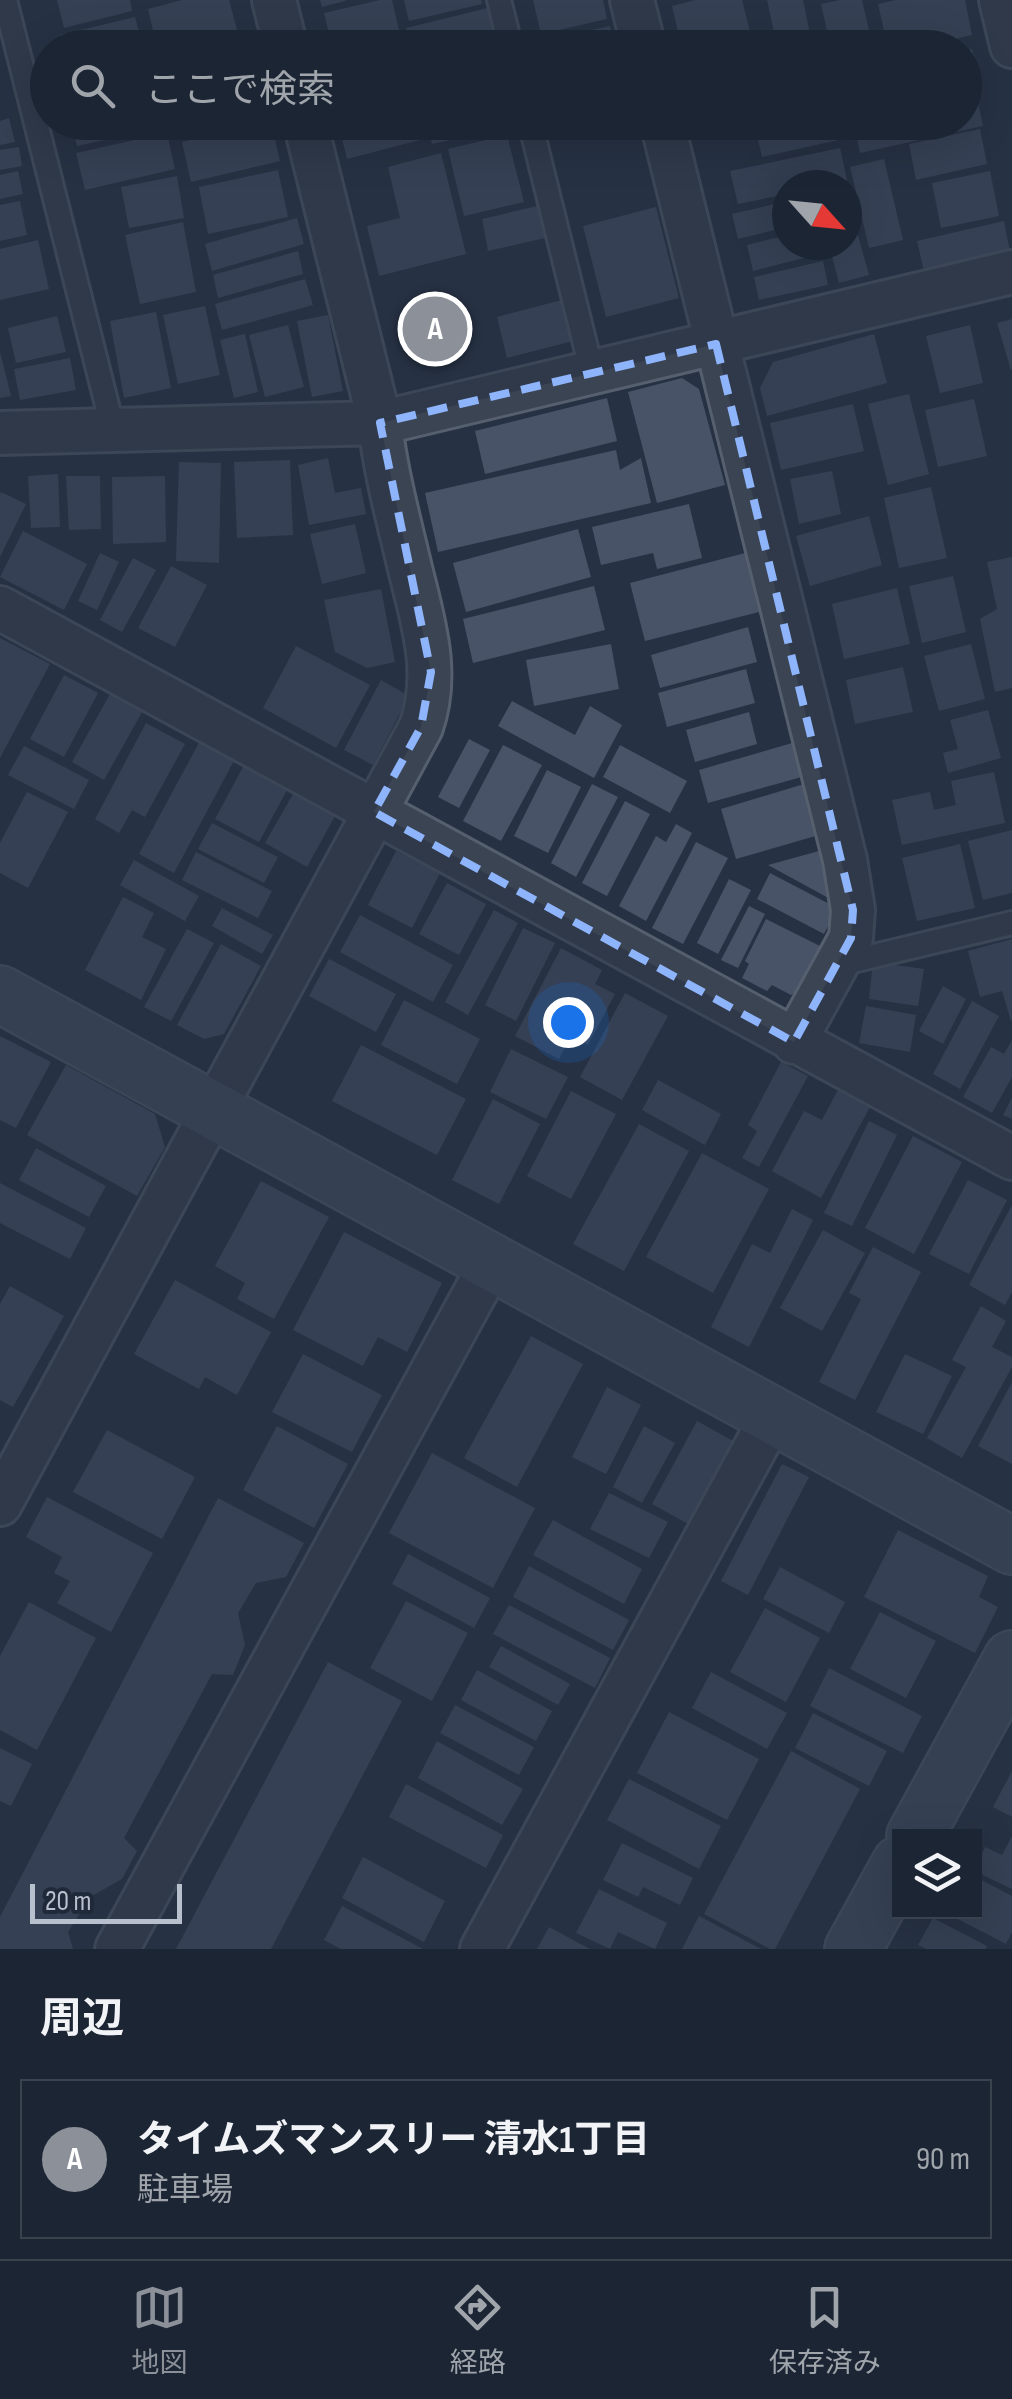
<!DOCTYPE html>
<html lang="ja">
<meta charset="utf-8">
<style>
:root{--surface:#1c2533;--page:#252d3b;--text:#f1f3f6;--muted:#a0a5ac;--line:#3a424e;--accent:#8c9099}
body{margin:0;font-family:"Sofia Sans Condensed","Noto Sans JP",sans-serif;background:var(--page);color:var(--text)}
.controls{position:absolute;right:30px;bottom:30px;display:grid;overflow:hidden;border-radius:0px;box-shadow:0 10px 40px #0002}
.controls button{width:90px;height:90px;display:grid;place-items:center;padding:0;border:0;border-bottom:2px solid var(--line);background:var(--surface);color:var(--text);font:50px sans-serif}
.compass{position:absolute;left:772px;top:170px;width:90px;height:90px;border-radius:50%;background:var(--surface);box-shadow:0 10px 40px #0002;rotate:117deg}
.scale{position:absolute;left:30px;bottom:25px;width:152px;box-sizing:border-box;padding-left:10px;border:5px solid #b8bfcd;border-top:0;font-size:28px;line-height:35px;white-space:nowrap;color:#b8bfcd;-webkit-text-stroke:8px #1f2939;paint-order:stroke}
.you{position:absolute;left:568px;top:1022px;width:35px;height:35px;margin:-25px;border:8px solid #fff;border-radius:50%;background:#1a73e8;box-shadow:0 0 0 15px #1a73e833}
.badge{display:grid;place-items:center;width:65px;height:65px;border-radius:50%;background:var(--accent);color:#fff;font-size:32px;font-weight:700}
.pin{position:absolute;translate:-50% -50%;border:5px solid #fff;box-shadow:0 2px 10px #0006}
.list{margin:0;padding:0;list-style:none}
h2{display:flex;justify-content:space-between;align-items:center;height:130px;margin:0;padding:0 40px;font-size:42px}
h2 small{font-size:32px;font-weight:400;color:var(--muted)}
.list li{display:grid;grid-template-columns:65px 1fr auto;gap:30px;align-items:center;box-sizing:border-box;height:160px;margin:0 20px 20px;padding:0 20px;border:2px solid var(--line);border-radius:0px}
.list b{display:block;font-size:38px;white-space:nowrap}
.list p{margin:0;font-size:32px;white-space:nowrap;color:var(--muted)}
.list em{font-size:32px;font-style:normal;color:var(--muted)}
.icon{flex:none;width:55px;height:55px;fill:none;stroke:currentColor;stroke-width:2;stroke-linecap:round;stroke-linejoin:round}
.map{position:relative;flex:none;width:1012px;height:1949px;overflow:hidden}
.search{position:absolute;background:var(--surface);box-shadow:0 10px 40px #0002;left:30px;right:30px;top:30px;height:110px;display:flex;align-items:center;gap:25px;box-sizing:border-box;padding:0 35px;border-radius:55px;color:var(--muted);font-size:38px}
.sheet{height:310px;background:var(--surface)}
nav{display:flex;justify-content:space-around;align-items:center;box-sizing:border-box;height:140px;border-top:2px solid var(--line);background:var(--surface);font-size:28px;color:var(--muted)}
nav a{display:grid;justify-items:center;gap:5px}
nav .on{color:var(--accent)}
.map>svg:first-child{display:block}
.building{fill:#485368}
.lines{fill:none;stroke-linecap:round;stroke-linejoin:round}
.lane-casing{stroke:#565f6d;stroke-width:28}
.street-casing{stroke:#565f6d;stroke-width:48}
.secondary-casing{stroke:#565f6d;stroke-width:60}
.lane{stroke:#3b4453;stroke-width:22}
.street{stroke:#3b4453;stroke-width:42}
.secondary{stroke:#485266;stroke-width:55}
.marked{fill:none;stroke:#8eb4fb;stroke-width:8;stroke-dasharray:20 12;stroke-linejoin:round}
</style>
<div class="map">
<svg width="1012" height="1949" viewBox="0 0 1012 1949">
<rect width="100%" height="100%" fill="#263144"/>
<path class="building" d="M57 0H130L132 11 64 28Z
M182 0H229L242 48H157L148 9Z
M320 0H345V1L322 7Z
M380 0H392L399 30 332 46 324 13Z
M404 0H481L482 4 409 21Z
M533 0H603L607 19 541 34Z
M695 0H742L753 43 736 48H682L672 6Z
M767 0H803L810 34 776 41Z
M840 0H862L873 48H831L821 4Z
M896 0H965L972 35 914 48H888L878 4Z
M488 8 496 44 480 48H411L406 28Z
M135 17 142 42 121 48H63L60 35Z
M610 26 615 48H542L541 41Z
M972 49 980 83 964 87V51Z
M976 93 983 126 860 153 853 122H964V96Z
M9 118 15 142 0 145V121Z
M71 122H162L163 127 77 146Z
M177 122H228V124L180 136Z
M271 122 280 161 191 182 182 142Z
M338 122H416L420 140 347 159Z
M427 122H506L507 128 432 144Z
M714 122H746V124L716 132Z
M775 122H840L843 139 762 157 755 127Z
M980 129 987 164 916 180 909 144Z
M167 133 175 169 85 190 76 153Z
M507 135 524 202 464 216 448 149Z
M19 147 22 166 0 170V150Z
M840 148 847 180 825 185H787V194L738 204 730 171Z
M441 153 466 254 379 276 367 226 400 218 388 167Z
M884 159 903 240 869 248 850 167Z
M278 170 288 217 208 234 199 187Z
M18 171 23 194 0 199V175Z
M990 171 999 216 941 228 932 183Z
M177 176 184 218 129 228 121 187Z
M847 196 869 275 839 283 829 245H847Z
M20 201 27 235 0 241V205Z
M787 201V227L738 239 732 214Z
M537 206 545 238 488 251 482 219Z
M656 207 679 298 606 317 583 226Z
M297 218 304 244 212 271 205 244Z
M1004 221 1010 252 924 271 917 241Z
M183 222 196 292 140 304 125 235Z
M787 235V245H821L823 253 753 271 747 245Z
M38 240 49 289 0 300V249Z
M298 251 303 274 218 298 213 275Z
M823 261 828 285 759 300 754 277Z
M305 279 313 305 222 330 215 304Z
M562 300 573 341 507 358 497 317Z
M205 306 220 375 178 384 163 315Z
M156 312 171 388 124 398 110 321Z
M328 315 343 391 312 397 297 321Z
M57 316 66 352 16 363 8 328Z
M1012 319V370H1011L997 323Z
M288 325 304 387 265 397 249 335Z
M970 325 983 383 940 393 926 336Z
M245 334 258 392 234 398 220 340Z
M874 334 887 383 767 416 760 388 773 362Z
M0 352 11 396 0 398Z
M70 358 76 390 20 400 14 369Z
M682 378 699 389 725 485 657 503 628 392Z
M909 394 929 474 888 485 868 404Z
M607 398 617 441 485 474 475 431Z
M974 399 987 456 938 467 925 410Z
M853 404 864 451 781 470 770 423Z
M616 450 620 470 641 458 651 503 438 552 425 493Z
M328 458 335 493 361 488 366 514 309 525 298 465Z
M290 460 293 535 237 538 234 462Z
M179 462 221 463 219 563 176 561Z
M832 471 841 514 799 524 790 479Z
M58 474 60 527 31 528 28 476Z
M66 476H100L101 529 69 530Z
M165 476 166 542 113 544 112 477Z
M931 487 947 558 899 568 884 498Z
M1 492 26 504 0 557V494Z
M689 504 702 558 657 569 653 553 601 565 592 527Z
M869 516 882 565 810 586 796 536Z
M355 524 366 573 322 584 310 534Z
M578 529 591 577 466 612 453 563Z
M23 531 87 564 64 610 0 577Z
M100 553 119 562 97 610 78 601Z
M745 553 759 612 645 641 630 583Z
M1012 557V688L995 692 980 619 997 609 987 562Z
M133 558 156 570 122 632 100 620Z
M171 566 207 585 175 647 138 628Z
M953 576 966 632 922 643 909 586Z
M594 586 605 630 473 663 463 619Z
M897 588 910 644 844 659 832 604Z
M381 589 395 662 367 668 335 652 324 600Z
M748 627 757 662 660 688 651 655Z
M0 638 50 664 0 758Z
M611 644 619 689 534 706 526 660Z
M971 644 985 699 939 711 924 656Z
M296 646 370 685 336 748 263 708Z
M903 667 913 712 855 724 846 680Z
M746 669 755 703 667 727 658 693Z
M64 675 98 693 64 757 30 739Z
M381 680 409 696 373 765 344 750Z
M110 694 142 712 104 780 72 762Z
M512 701 575 735 590 706 622 725 594 778 498 726Z
M988 710 1001 758 948 773 943 753 958 749 950 720Z
M749 712 757 744 695 762 686 730Z
M146 723 185 744 145 817 132 810 119 833 95 819Z
M201 739 236 757 174 873 139 854Z
M469 739 490 750 459 808 438 797Z
M799 741 809 775 708 803 699 770Z
M503 745 542 765 501 841 463 821Z
M620 745 687 781 670 813 603 777Z
M24 746 89 780 74 809 8 775Z
M243 767 287 790 259 842 215 819Z
M547 770 581 787 548 853 514 836Z
M994 772 1005 823 902 845 892 800 930 792 934 810 956 805 951 781Z
M592 784 618 797 576 877 551 863Z
M804 784 819 835 736 859 721 809Z
M27 792 68 812 28 888 0 873V843Z
M293 794 335 816 307 867 265 843Z
M625 801 650 814 607 896 582 883Z
M212 823 278 857 264 883 198 849Z
M676 824 692 833 646 921 619 906 656 836 666 842Z
M1012 830V893L983 900 968 841Z
M696 842 728 858 683 944 652 928Z
M960 844 975 908 917 921 902 858Z
M396 851 440 873 412 928 368 905Z
M819 851 832 900 768 865Z
M196 852 272 891 258 918 182 880Z
M134 860 199 896 185 921 120 885Z
M770 873 837 908 824 934 757 899Z
M729 879 751 890 718 954 697 943Z
M447 883 486 904 459 955 419 934Z
M123 897 154 913 142 937 166 949 141 1000 85 970Z
M749 906 765 914 738 968 721 960Z
M222 908 273 935 262 954 212 926Z
M494 910 518 923 468 1015 445 1002Z
M360 915 453 965 433 1002 340 952Z
M766 919 822 947 803 988 791 995 772 985 767 991 742 978 749 964 745 961Z
M523 928 555 943 516 1021 485 1005Z
M187 929 214 943 171 1021 144 1007Z
M1012 939V1021H1011L1002 991 980 997 968 951Z
M221 944 261 966 224 1034 204 1039 177 1025Z
M561 948 602 970 595 984 615 994 588 1045 571 1036 559 1059 515 1036Z
M329 959 396 994 376 1032 309 996Z
M873 962 924 969 918 1006 869 999Z
M943 986 966 999 943 1044 919 1031Z
M625 993 668 1016 622 1100 580 1077Z
M404 1000 480 1039 457 1084 381 1045Z
M972 1001 999 1016 960 1089 933 1074Z
M866 1006 916 1015 910 1052 859 1043Z
M0 1036 51 1062 16 1128 0 1120Z
M1012 1040V1077L992 1113 963 1097 991 1047 1004 1054Z
M361 1045 466 1099 437 1155 332 1101Z
M511 1049 568 1077 546 1119 490 1092Z
M781 1062 808 1076 759 1167 742 1158 757 1131 748 1125Z
M66 1065 155 1114 165 1147 137 1196 27 1135Z
M658 1080 721 1114 705 1145 642 1110Z
M839 1088 871 1105 821 1198 772 1171 804 1111 822 1120Z
M571 1091 616 1114 571 1199 527 1176Z
M1012 1098V1119L1003 1115Z
M493 1099 540 1124 499 1204 452 1180Z
M869 1121 897 1135 852 1226 824 1213Z
M639 1124 689 1151 624 1271 573 1244Z
M913 1136 962 1162 914 1254 865 1228Z
M36 1148 106 1186 89 1217 19 1180Z
M702 1153 769 1189 713 1293 646 1257Z
M968 1180 1007 1200 969 1274 929 1254Z
M261 1181 329 1217 274 1319 237 1299 245 1283 215 1266Z
M0 1183 86 1228 70 1259 0 1223Z
M1012 1205V1292L1005 1305 969 1285Z
M792 1209 813 1220 749 1347 711 1327 752 1244 770 1253Z
M823 1230 865 1253 822 1331 780 1308Z
M344 1232 442 1283 407 1352 378 1337 363 1366 293 1330Z
M873 1247 921 1272 855 1400 819 1382 861 1299 849 1293Z
M175 1280 271 1332 237 1395 205 1377 199 1389 134 1354Z
M10 1286 64 1316 13 1407 0 1400V1304Z
M981 1306 1006 1321 992 1347 1012 1357V1367L962 1458 927 1438 966 1367 952 1360Z
M531 1336 583 1364 517 1487 464 1458Z
M303 1354 382 1395 352 1452 272 1412Z
M905 1354 952 1376 923 1434 876 1412Z
M1012 1382V1464L978 1446Z
M607 1387 641 1405 606 1474 572 1457Z
M697 1421 735 1442 690 1525 652 1504Z
M277 1426 348 1464 314 1528 243 1490Z
M644 1426 675 1443 642 1503 613 1487Z
M107 1430 195 1477 162 1539 73 1492Z
M432 1453 535 1508 493 1588 389 1533Z
M782 1464 809 1477 748 1595 721 1581Z
M609 1493 668 1522 649 1558 590 1529Z
M47 1497 153 1553 111 1632 57 1603 70 1581 54 1573 62 1557 26 1537Z
M218 1498 304 1543 286 1577 256 1583 238 1613 245 1645 233 1675 212 1674 124 1838 137 1851 122 1879 90 1897 68 1932 73 1949H0V1917Z
M553 1520 642 1569 624 1604 533 1555Z
M898 1530 988 1576 979 1597 998 1607 975 1653 864 1597Z
M408 1554 490 1598 474 1628 392 1584Z
M529 1566 629 1620 613 1650 513 1597Z
M780 1567 845 1602 829 1633 763 1599Z
M406 1601 468 1633 432 1701 370 1668Z
M29 1602 96 1638 37 1750 0 1730V1656Z
M509 1605 610 1658 595 1688 493 1634Z
M765 1608 820 1638 786 1702 730 1672Z
M880 1612 936 1641 906 1698 850 1669Z
M501 1646 570 1684 558 1705 489 1667Z
M328 1662 402 1701 271 1949H176Z
M829 1668 922 1716 903 1753 810 1706Z
M477 1670 552 1711 536 1741 461 1700Z
M711 1672 787 1713 767 1749 692 1708Z
M455 1705 534 1747 519 1775 440 1733Z
M669 1712 759 1759 727 1820 637 1773Z
M813 1713 887 1751 869 1786 795 1748Z
M437 1741 523 1789 502 1825 418 1778Z
M0 1748 32 1764 11 1806 0 1801Z
M791 1751 860 1789 775 1949H770L704 1914Z
M1012 1771V1817L993 1807Z
M629 1779 721 1826 699 1869 607 1820Z
M406 1784 503 1835 486 1868 389 1817Z
M1012 1836V1889L974 1871 985 1847 1002 1855Z
M622 1843 693 1878 680 1905 643 1887 638 1897 603 1880Z
M363 1857 445 1901 424 1942 342 1898Z
M976 1877 1012 1896V1932L1006 1944 954 1917 957 1912H974Z
M599 1889 667 1923 655 1949 618 1932 610 1949 576 1933Z
M342 1906 423 1949H341L324 1940Z
M699 1916 761 1949H682Z
M933 1918 987 1946 986 1949H926L918 1945Z
M549 1927 590 1949H537Z"/>
<g class="lines">
<defs>
<path id="lane" d="M5 0 113 429
M499 0 511 48
M530 122 592 372
M836 965 1012 923"/>
<path id="street" d="M274 0 286 48
M632 0 644 48
M1001 0 1012 46
M662 122 845 860 853 910 851 938 794 1042
M0 433 380 423 1012 272
M0 608 1012 1158
M0 1504 421 727C441 670 421 616 408 560 397 514 385 469 380 423L305 122
M117 1949 492 1262
M482 1949 772 1417"/>
<path id="secondary" d="M0 994 1012 1546
M915 1836 1012 1659
M853 1949 900 1864"/>
</defs>
<use href="#lane" class="lane-casing"/>
<use href="#street" class="street-casing"/>
<use href="#secondary" class="secondary-casing"/>
<use href="#lane" class="lane"/>
<use href="#street" class="street"/>
<use href="#secondary" class="secondary"/>
</g>
<path d="M0 0H1012V1949H0ZM716 344 853 910 851 938 794 1042 374 812 421 727 431 672 380 423Z" fill="#263144" fill-opacity=".55" fill-rule="evenodd"/>
<path class="marked" d="M716 344 853 910 851 938 794 1042 374 812 421 727 431 672 380 423Z"/>
</svg>
<div class="controls">
<button><svg class="icon" aria-label="layers" viewBox="0 0 24 24"><path d="M12 4l9 5-9 5-9-5zM3 14l9 5 9-5"/></svg></button>
</div>
<svg class="compass" viewBox="-18 -18 36 36"><path d="M0-13l5 13h-10z" fill="#e53935"/><path d="M0 13l5-13h-10z" fill="#a0a5ac"/></svg>
<div class="scale">20 m</div>
<div class="you"></div>
<div class="pin badge" style="left:435px;top:329px">A</div>
<div class="search"><svg class="icon" aria-label="search" viewBox="0 0 24 24"><circle cx="10" cy="10" r="6"/><path d="M15 15l6 6"/></svg>ここで検索</div>
</div>
<section class="sheet">
<h2>周辺<small></small></h2>
<ul class="list">
<li><span class="badge">A</span><div><b>タイムズマンスリー 清水1丁目</b><p>駐車場</p></div><em>90 m</em></li>
</ul>
</section>
<nav>
<a class="on"><svg class="icon" aria-label="map" viewBox="0 0 24 24"><path d="M3 6l6-2 6 2 6-2v14l-6 2-6-2-6 2zM9 4v14M15 6v14"/></svg>地図</a>
<a><svg class="icon" aria-label="directions" viewBox="0 0 24 24"><path d="M12 3l9 9-9 9-9-9zM9 14v-3h6M13 9l2 2-2 2"/></svg>経路</a>
<a><svg class="icon" aria-label="saved" viewBox="0 0 24 24"><path d="M7 4h10v16l-5-4-5 4z"/></svg>保存済み</a>
</nav>
